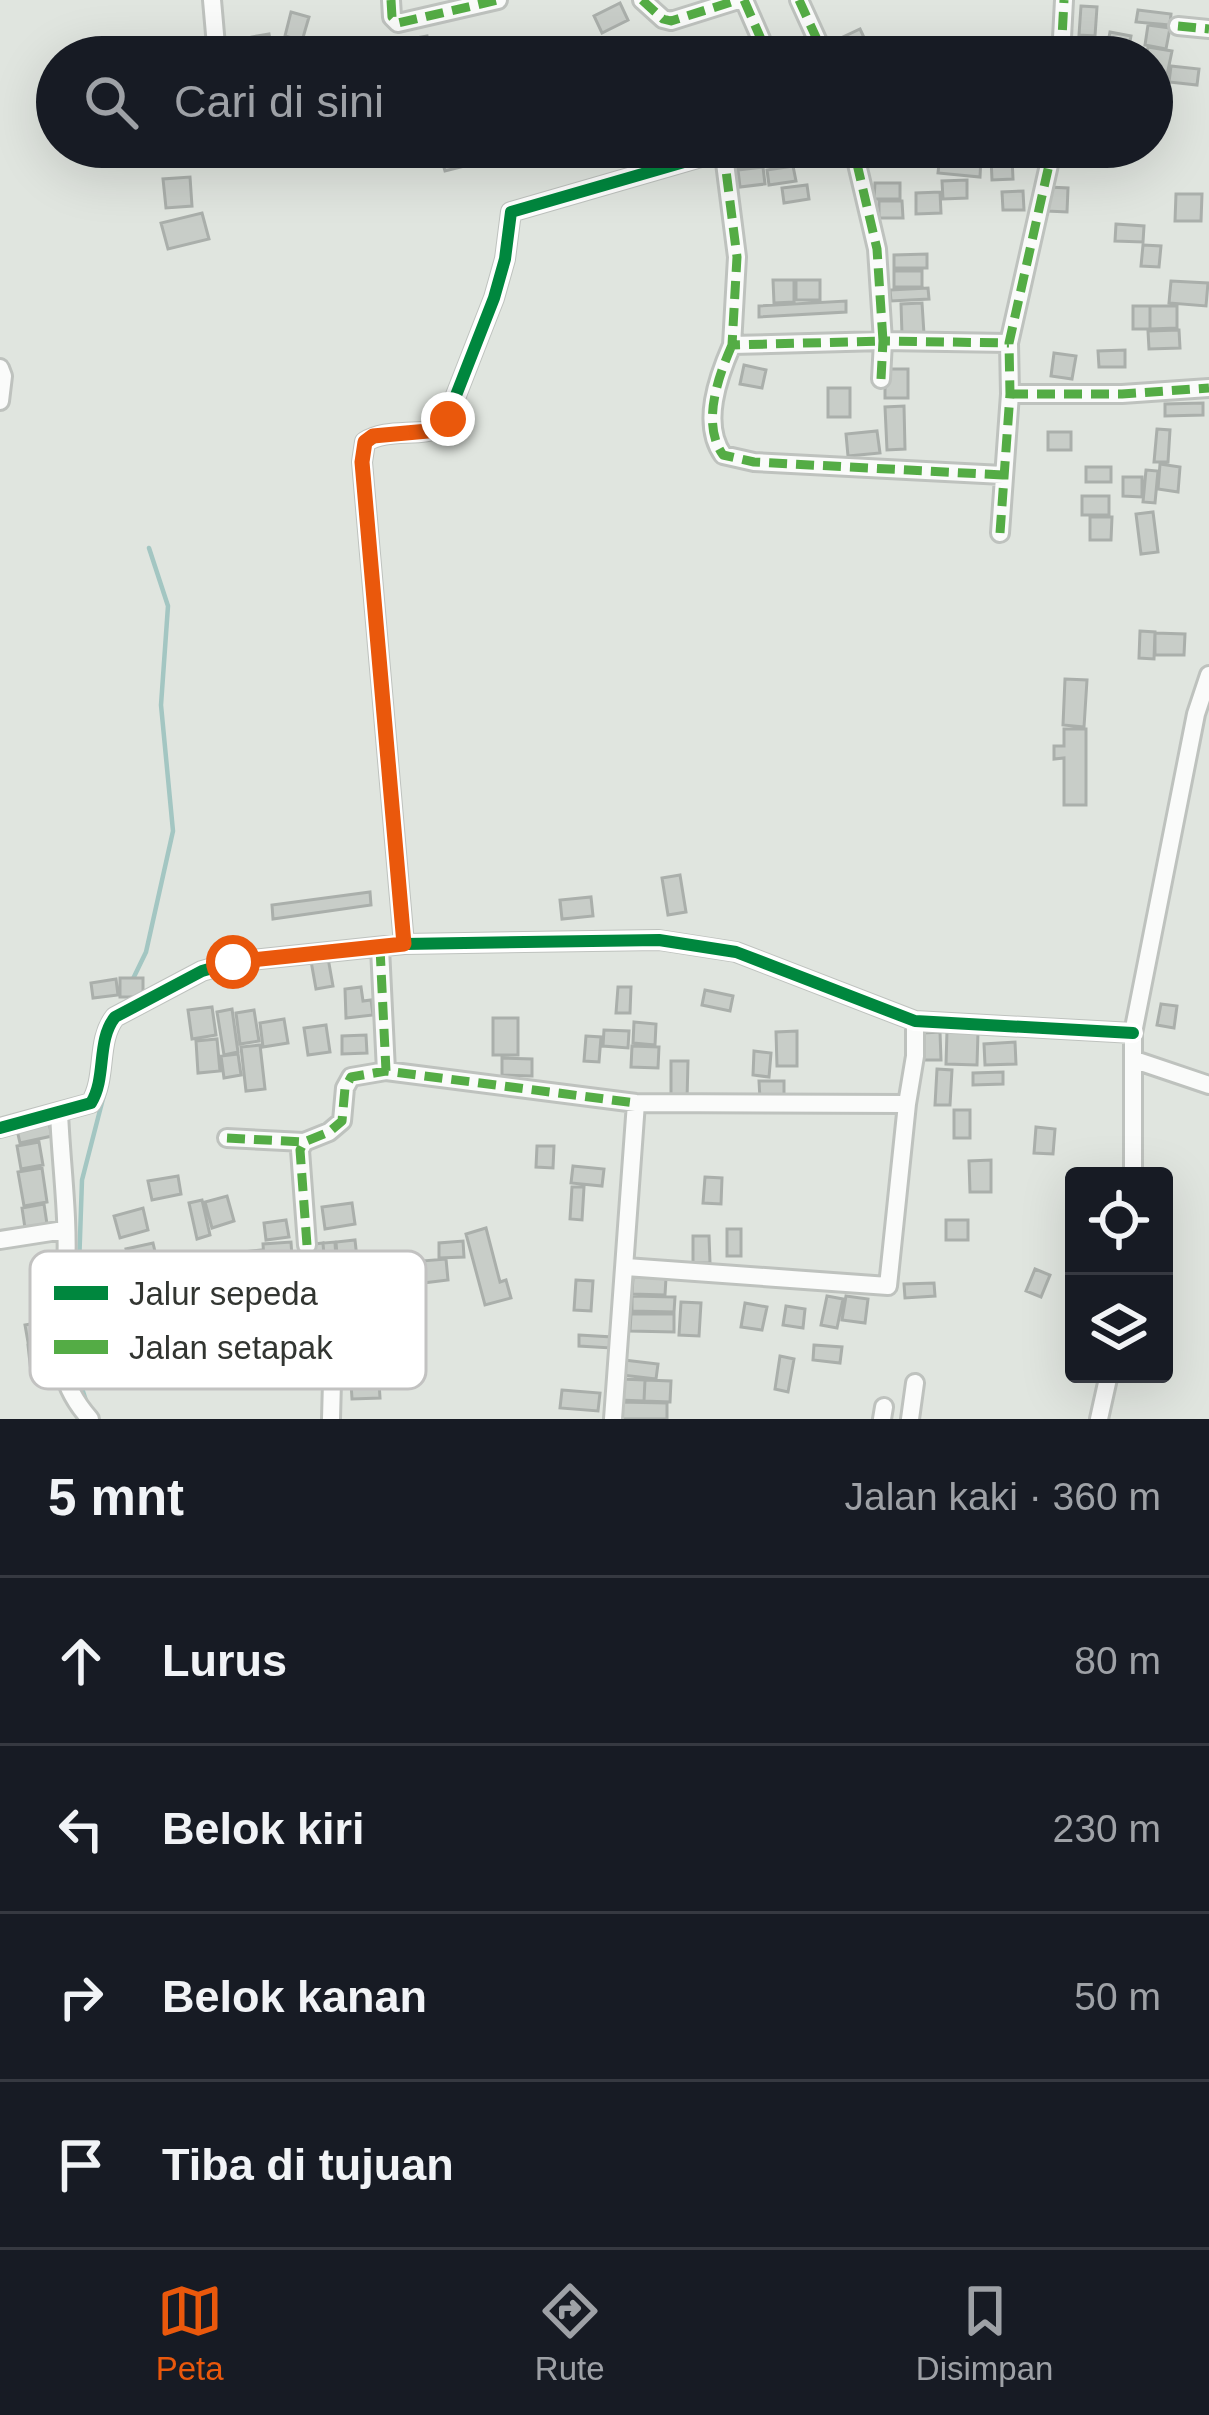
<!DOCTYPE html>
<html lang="id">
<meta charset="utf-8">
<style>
:root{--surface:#171b24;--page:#20242c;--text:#f1f3f6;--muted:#9ea1a6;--line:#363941;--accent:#ea580c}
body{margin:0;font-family:Helvetica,sans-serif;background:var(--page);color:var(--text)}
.controls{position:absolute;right:36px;bottom:36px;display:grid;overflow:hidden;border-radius:12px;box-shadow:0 12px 48px #0002}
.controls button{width:108px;height:108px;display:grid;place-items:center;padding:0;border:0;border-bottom:3px solid var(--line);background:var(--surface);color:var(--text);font:60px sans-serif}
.stop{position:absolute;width:36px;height:36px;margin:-27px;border:9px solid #ea580c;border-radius:50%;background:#fff}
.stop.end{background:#ea580c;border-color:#fff;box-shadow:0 3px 12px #0008}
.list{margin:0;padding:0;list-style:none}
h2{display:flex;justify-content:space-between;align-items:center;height:156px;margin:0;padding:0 48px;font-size:51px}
h2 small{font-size:39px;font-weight:400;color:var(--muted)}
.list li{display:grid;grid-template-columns:78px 1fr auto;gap:36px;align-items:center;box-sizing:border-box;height:168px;padding:0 48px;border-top:3px solid var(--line)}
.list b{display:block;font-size:45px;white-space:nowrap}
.list em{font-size:39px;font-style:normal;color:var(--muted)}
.icon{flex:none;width:66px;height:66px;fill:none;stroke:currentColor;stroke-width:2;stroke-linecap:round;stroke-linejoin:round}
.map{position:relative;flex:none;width:1209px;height:1419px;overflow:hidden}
.search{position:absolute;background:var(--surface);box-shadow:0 12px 48px #0002;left:36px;right:36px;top:36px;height:132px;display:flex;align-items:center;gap:30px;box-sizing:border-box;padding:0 42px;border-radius:66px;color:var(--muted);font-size:45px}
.sheet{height:828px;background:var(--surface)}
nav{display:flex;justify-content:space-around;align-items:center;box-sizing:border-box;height:168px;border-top:3px solid var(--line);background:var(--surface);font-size:33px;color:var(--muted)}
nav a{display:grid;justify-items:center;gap:6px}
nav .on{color:var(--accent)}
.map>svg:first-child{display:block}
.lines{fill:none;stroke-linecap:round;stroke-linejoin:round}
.stream{stroke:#a3c6c2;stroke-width:4.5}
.building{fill:#c8cdc8;stroke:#aaafab;stroke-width:3}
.minor-casing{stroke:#bec2be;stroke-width:22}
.minor{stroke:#fafbfa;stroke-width:16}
.quiet{stroke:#54ac45;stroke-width:9;stroke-dasharray:18 9;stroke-linecap:butt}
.cycleway-casing{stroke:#fff;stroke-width:20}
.cycleway{stroke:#00873e;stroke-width:12}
.route{stroke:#ea580c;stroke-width:15}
.key{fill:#fff;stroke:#c2c2c1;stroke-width:3}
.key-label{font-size:33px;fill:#323531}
</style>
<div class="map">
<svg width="1209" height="1419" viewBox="0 0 1209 1419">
<rect width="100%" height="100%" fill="#e0e5df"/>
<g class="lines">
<path class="stream" d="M131 983 146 952 173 831 161 705 168 606 149 548
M87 1404 69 1348 78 1295 82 1180 107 1083 111 1051"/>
</g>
<path class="building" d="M620 3 628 20 602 33 594 16Z
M1081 6 1097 7 1095 36 1079 35Z
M1138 10 1171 14 1170 25 1136 22Z
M291 12 309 17 302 41 285 36Z
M1148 25 1170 28 1166 49 1145 45Z
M860 29 868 46 851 55 843 37Z
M1110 32 1131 36 1127 57 1106 53Z
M269 34 273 57H255L252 37Z
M427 36 430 57H407L405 40Z
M459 39 463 57H433L431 45Z
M1148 47 1172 51 1167 75 1152 72V57H1146Z
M1171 66 1199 69 1197 85 1169 82Z
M468 147H481L485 161 445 171 440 154Z
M759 149 761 165 735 168 733 153Z
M940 154 981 157 980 177 938 173Z
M1012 157 1013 179 992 180 991 158Z
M793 166 796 181 769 185 767 170Z
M763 167 765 184 740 187 738 170Z
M190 177 192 206 166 208 163 179Z
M967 180V198L943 199 942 181Z
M875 183H900V199H874Z
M807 185 809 199 784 203 782 188Z
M1048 187 1068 188 1067 212 1047 211Z
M1023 191 1024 210H1003L1002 192Z
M940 192 941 213 916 214V193Z
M1176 194H1202L1201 221H1175Z
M879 201H902L903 218H879Z
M202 213 209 239 168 249 161 223Z
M1116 224 1144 226 1143 242 1115 241Z
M1143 245 1161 246 1159 267 1141 266Z
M927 254V268H894V255Z
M894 271H922V287H894Z
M773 280H794V302L774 303Z
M796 280H820V300H796Z
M1171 281 1208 283 1206 306 1169 303Z
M928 288 929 299 891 301 890 290Z
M846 301V312L759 317V306Z
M922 303 924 334 902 335 901 304Z
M1133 306H1150V329H1133Z
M1150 306H1177V328L1150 329Z
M1179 330 1180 348 1149 349 1148 331Z
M1125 350V367H1099L1098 351Z
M1054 353 1076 356 1072 379 1051 376Z
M744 365 766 370 762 388 740 384Z
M885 369H908V398H885Z
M828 388H850V417H828Z
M1203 403V415L1165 416V404Z
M904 406 905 449 887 450 885 407Z
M1157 429 1170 430 1168 462H1154Z
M877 431 880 453 848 456 846 434Z
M1048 432H1071V450H1048Z
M1160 464 1180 467 1178 492 1158 489Z
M1086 467H1111V482H1086Z
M1146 470 1158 471 1155 503 1143 502Z
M1123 477H1142V497L1123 496Z
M1082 496H1109V515H1082Z
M1153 512 1158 552 1141 554 1136 514Z
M1090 517H1112L1111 540H1090Z
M1140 631 1155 632 1154 659 1139 658Z
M1155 633 1185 634 1184 655H1155Z
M1065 679 1087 680 1084 727 1063 725Z
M1064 729H1086V805H1064V758L1054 759V746H1064Z
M680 875 686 912 668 915 662 878Z
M370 892 371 905 273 919 272 905Z
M591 897 593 916 562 919 560 900Z
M328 958 333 986 316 989 311 961Z
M120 978H143V997H120Z
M116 979 118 995 93 998 91 983Z
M361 987 363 1001 371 1000 373 1015 346 1018 345 989Z
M618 987H631L630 1013H616Z
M705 990 733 996 730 1011 702 1005Z
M1161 1004 1177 1006 1174 1028 1157 1025Z
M212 1007 216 1035 192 1039 188 1010Z
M232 1009 238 1052 224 1055 217 1012Z
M254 1010 259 1041 240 1044 236 1013Z
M493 1018H518V1055H493Z
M284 1019 288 1043 263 1047 260 1023Z
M634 1022 656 1024 655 1045 633 1043Z
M326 1025 330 1052 308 1055 304 1028Z
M604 1030 629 1031 628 1048 603 1046Z
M797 1031V1066H777L776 1032Z
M947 1031 978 1032 977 1065 946 1064Z
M940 1032 941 1060H923V1033Z
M366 1035 367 1053 342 1054V1036Z
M586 1036 601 1037 599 1062 584 1061Z
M217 1039 220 1071 198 1073 196 1041Z
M1015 1042 1016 1064 985 1065 984 1044Z
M260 1045 265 1089 246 1091 241 1047Z
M632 1046 659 1047 658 1068 631 1067Z
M754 1051 771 1053 769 1077 753 1075Z
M238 1054 241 1075 224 1078 221 1056Z
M502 1058 532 1059V1076L502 1075Z
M671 1061H688L687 1100 671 1099Z
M937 1069 952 1070 950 1105H935Z
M1003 1072V1084L973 1085V1073Z
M759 1081H784V1099H760Z
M954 1110H970V1138H954Z
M49 1123 52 1136 20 1143 17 1130Z
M1036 1127 1055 1129 1053 1154 1034 1153Z
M39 1142 43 1165 21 1169 17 1146Z
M537 1146H554L553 1168 536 1167Z
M991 1160V1192H970L969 1161Z
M573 1166 604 1169 602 1186 571 1183Z
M42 1168 47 1202 24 1206 18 1172Z
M178 1176 181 1194 152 1200 148 1181Z
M705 1177 722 1178 721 1204 703 1203Z
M572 1187H584L582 1220 570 1219Z
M227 1196 234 1221 212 1228 205 1202Z
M202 1200 210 1235 197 1239 189 1203Z
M352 1203 355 1224 325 1229 322 1207Z
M44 1204 47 1224 25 1228 22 1208Z
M143 1208 148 1230 120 1238 114 1216Z
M286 1220 289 1237 266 1240 264 1223Z
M946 1220H968V1240H946Z
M486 1228 500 1282 506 1280 511 1298 485 1305 466 1234Z
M727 1229H741V1256H727Z
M693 1236H709L710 1263H693Z
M355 1240 358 1267 338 1269 336 1242Z
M463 1241 464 1257 439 1258V1243Z
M291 1242 293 1273 265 1275 263 1244Z
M335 1242 337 1279 326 1280 323 1243Z
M153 1243 157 1260 130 1265 126 1249Z
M323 1243 326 1280 316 1281 314 1244Z
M262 1250 263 1276 244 1278 242 1252Z
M446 1259 448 1280 423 1283 421 1261Z
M1035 1269 1050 1275 1041 1297 1026 1291Z
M633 1277 666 1278 665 1295 632 1294Z
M576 1280 593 1281 591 1311 574 1310Z
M934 1283 935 1296 905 1298 904 1284Z
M632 1296 675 1297 674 1312 632 1311Z
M827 1296 843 1299 837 1328 821 1325Z
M846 1296 868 1299 865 1323 842 1320Z
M681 1302 701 1303 699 1336 679 1335Z
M745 1303 767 1307 762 1330 741 1327Z
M786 1306 805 1309 803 1328 783 1325Z
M631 1314H674V1332L630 1331Z
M47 1321 50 1339 28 1342 25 1325Z
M579 1335 612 1337 611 1348 579 1346Z
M46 1343 49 1370 31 1372 28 1345Z
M814 1345 842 1347 840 1363 813 1360Z
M780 1356 794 1359 788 1392 775 1389Z
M624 1360 658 1364 656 1379 622 1375Z
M620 1379 645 1380 644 1401 619 1400Z
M645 1380 671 1381 670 1402 644 1401Z
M379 1382 380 1398 352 1399 351 1383Z
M562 1390 600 1393 598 1411 560 1408Z
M619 1402 667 1403V1419H618Z"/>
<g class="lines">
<defs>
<path id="minor" d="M212 0 217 57
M391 0 392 17 398 23 498 0
M642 0 663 19 671 21 738 0
M744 0 761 39 747 57
M799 0 825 57
M1178 26 1209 29
M1061 57 1064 0
M227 147V148
M723 147 737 257 732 345 883 341 877 249 853 147
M732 345C718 377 701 424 723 455L754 462 1003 475
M0 368 3 376 0 401
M881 379 883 341 1009 343
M1010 394H1122L1209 388
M1000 533 1010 394 1009 343 1053 147
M404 944 362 462 365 442C388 427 420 438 444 426L494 298 505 259 511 212 722 151
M380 948 386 1071 636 1103 907 1104 915 1056V1021
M1135 1060 1209 1085
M59 1112C61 1164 69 1218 66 1270 64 1328 45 1369 90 1419
M0 1128 91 1103C107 1077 96 1041 115 1017L202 971 233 962 404 944 659 940 736 952 915 1021 1133 1033
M227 1138 304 1142
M1133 1176V1033L1196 714 1209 675
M0 1240 64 1230
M307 1245 300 1150 304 1142 329 1132 342 1121 345 1088 351 1077 386 1071
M626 1267 888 1286 907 1104
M67 1381 175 1354
M331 1419 333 1344
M613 1419 636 1103
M882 1419 884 1407
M910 1419 915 1383
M1099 1419 1109 1374"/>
</defs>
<use href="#minor" class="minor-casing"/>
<use href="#minor" class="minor"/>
<path class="quiet" d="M391 0 392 17 398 23 498 0
M642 0 663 19 671 21 738 0
M744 0 761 39 747 57
M799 0 825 57
M1178 26 1209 29
M1061 57 1064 0
M723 147 737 257 732 345 883 341 877 249 853 147
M732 345C718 377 701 424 723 455L754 462 1003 475
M881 379 883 341 1009 343
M1010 394H1122L1209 388
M1000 533 1010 394 1009 343 1053 147
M380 948 386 1071 636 1103
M227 1138 304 1142
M307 1245 300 1150 304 1142 329 1132 342 1121 345 1088 351 1077 386 1071"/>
<defs>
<path id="cycleway" d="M404 944 362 462 365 442C388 427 420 438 444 426L494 298 505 259 511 212 722 151
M0 1128 91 1103C107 1077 96 1041 115 1017L202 971 233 962 404 944 659 940 736 952 915 1021 1133 1033"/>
</defs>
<use href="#cycleway" class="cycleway-casing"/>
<use href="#cycleway" class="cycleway"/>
</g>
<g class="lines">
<path class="route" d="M233 962 404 944 362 462 365 442 373 436 439 430 448 419"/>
</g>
<rect x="30" y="1251" width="396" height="138" rx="18" class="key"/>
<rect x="54" y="1286" width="54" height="14" fill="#00873e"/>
<rect x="54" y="1340" width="54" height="14" fill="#54ac45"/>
<g class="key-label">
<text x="129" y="1305">Jalur sepeda</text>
<text x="129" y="1359">Jalan setapak</text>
</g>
</svg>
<div class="controls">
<button><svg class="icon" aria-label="locate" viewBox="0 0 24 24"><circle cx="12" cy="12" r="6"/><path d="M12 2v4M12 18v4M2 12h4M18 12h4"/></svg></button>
<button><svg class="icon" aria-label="layers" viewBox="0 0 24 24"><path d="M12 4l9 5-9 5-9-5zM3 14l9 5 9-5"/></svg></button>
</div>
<div class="stop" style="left:233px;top:962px"></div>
<div class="stop end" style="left:448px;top:419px"></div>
<div class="search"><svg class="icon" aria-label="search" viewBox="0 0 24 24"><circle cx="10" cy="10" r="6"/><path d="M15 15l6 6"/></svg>Cari di sini</div>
</div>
<section class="sheet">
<h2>5 mnt<small>Jalan kaki · 360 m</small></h2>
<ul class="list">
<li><svg class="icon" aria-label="ahead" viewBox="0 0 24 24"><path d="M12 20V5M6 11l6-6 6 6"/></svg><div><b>Lurus</b></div><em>80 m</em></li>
<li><svg class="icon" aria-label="left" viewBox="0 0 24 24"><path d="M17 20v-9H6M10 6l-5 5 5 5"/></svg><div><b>Belok kiri</b></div><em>230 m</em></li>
<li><svg class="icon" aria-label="right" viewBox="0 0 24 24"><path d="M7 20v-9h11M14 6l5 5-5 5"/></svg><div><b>Belok kanan</b></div><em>50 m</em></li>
<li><svg class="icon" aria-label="arrive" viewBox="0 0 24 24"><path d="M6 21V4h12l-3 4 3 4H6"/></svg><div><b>Tiba di tujuan</b></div></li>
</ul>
</section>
<nav>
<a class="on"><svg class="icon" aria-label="map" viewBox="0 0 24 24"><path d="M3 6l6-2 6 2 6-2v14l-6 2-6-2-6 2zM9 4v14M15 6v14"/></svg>Peta</a>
<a><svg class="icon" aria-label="directions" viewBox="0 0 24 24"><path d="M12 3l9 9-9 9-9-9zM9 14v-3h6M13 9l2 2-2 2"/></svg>Rute</a>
<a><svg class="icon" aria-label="saved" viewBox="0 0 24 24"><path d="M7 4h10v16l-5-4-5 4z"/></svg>Disimpan</a>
</nav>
